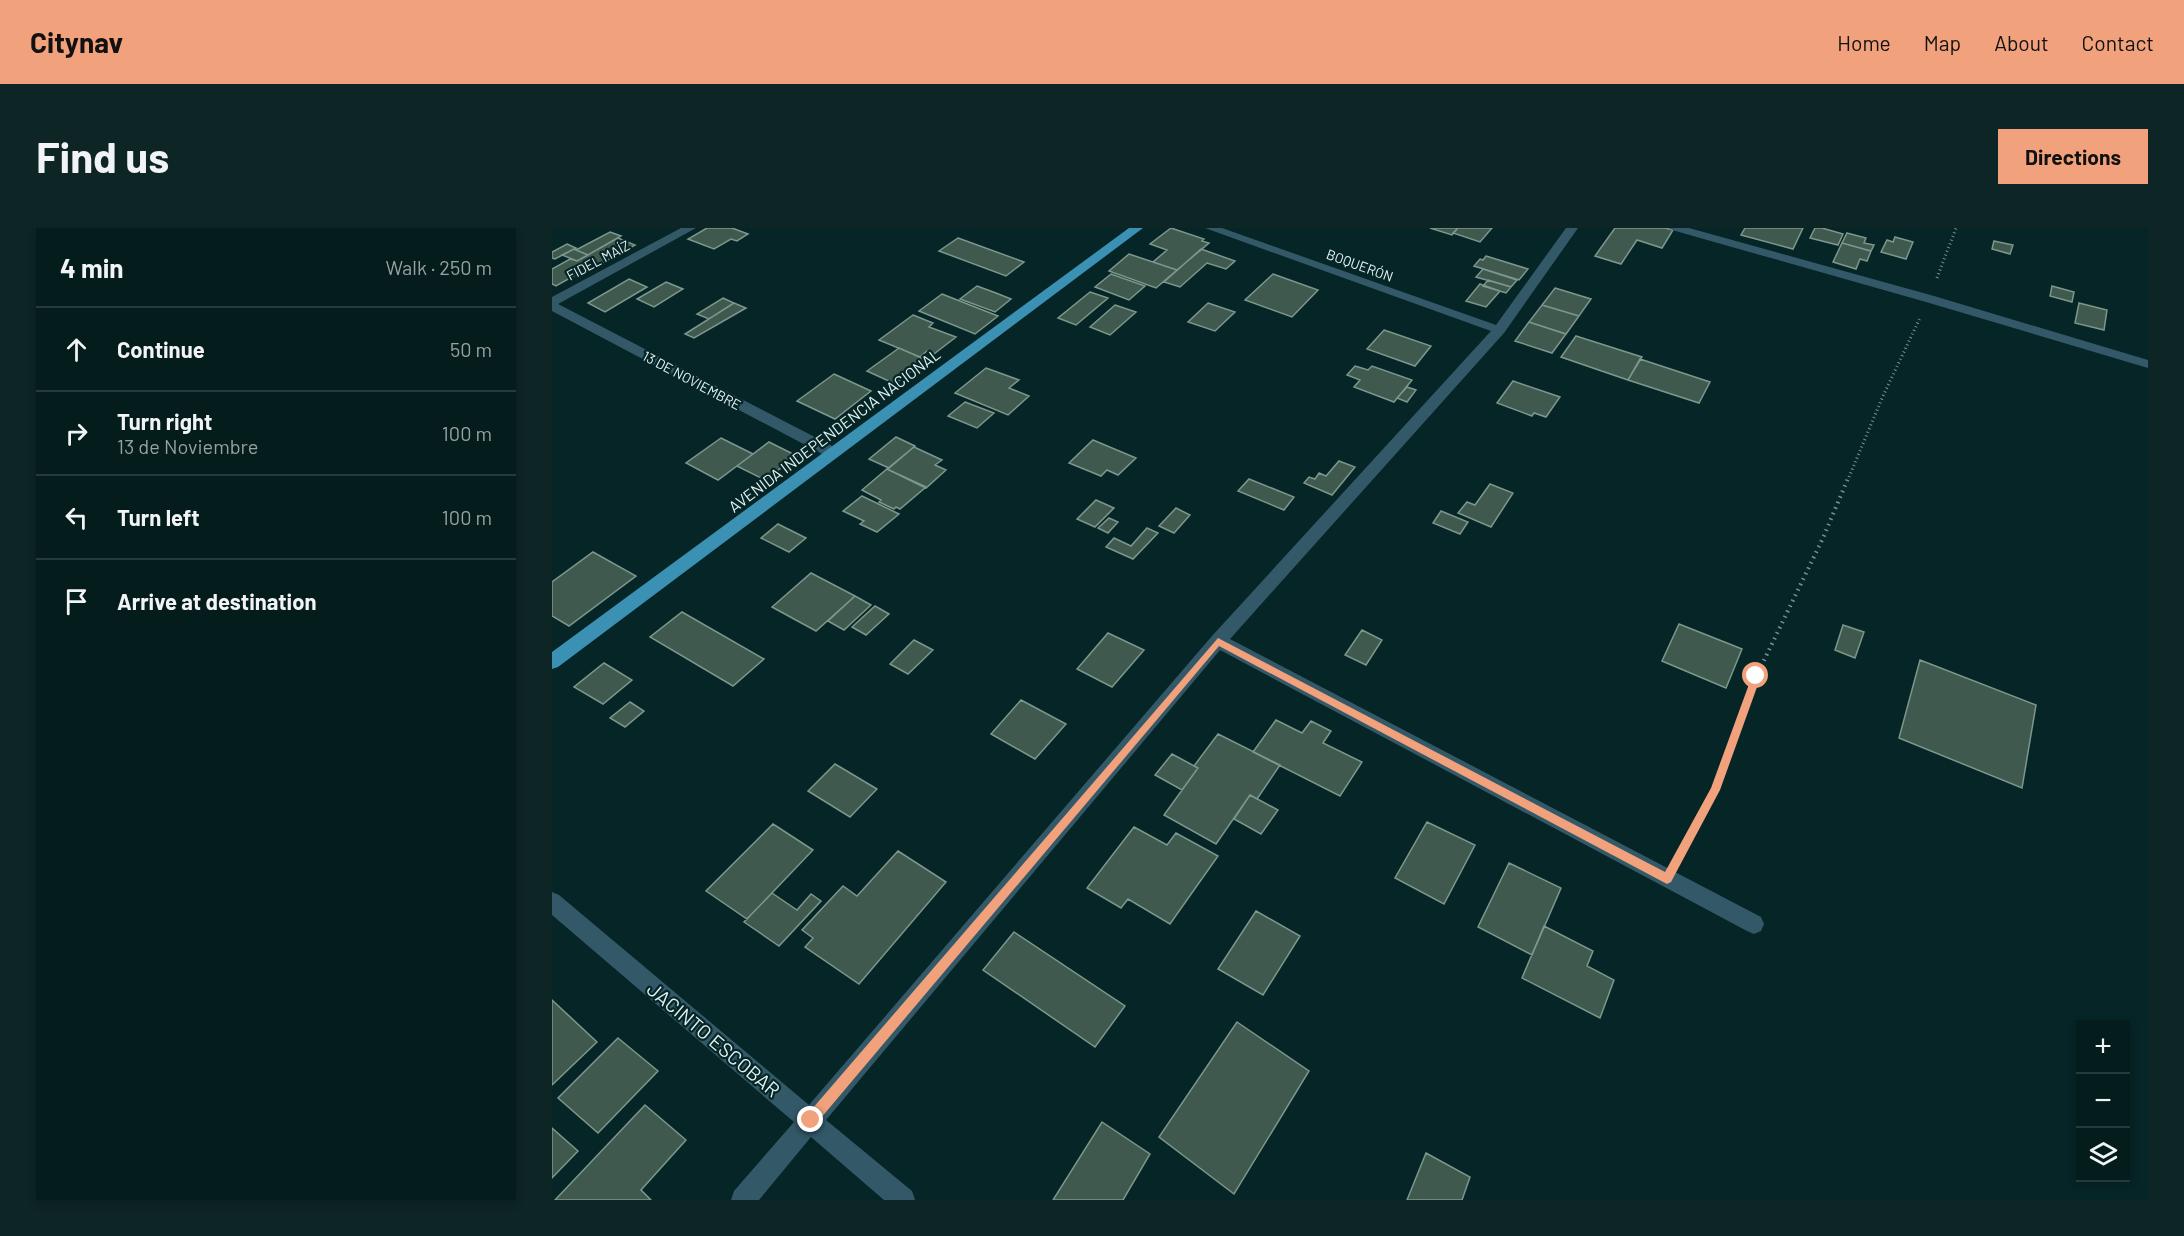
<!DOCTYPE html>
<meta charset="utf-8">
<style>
:root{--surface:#041c1c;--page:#0d2525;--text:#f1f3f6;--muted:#97a1a3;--line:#253a3b;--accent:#f1a17b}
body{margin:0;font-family:Barlow,sans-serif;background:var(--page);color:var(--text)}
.controls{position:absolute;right:18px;bottom:18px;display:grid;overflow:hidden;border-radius:0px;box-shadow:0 3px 9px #0003}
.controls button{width:54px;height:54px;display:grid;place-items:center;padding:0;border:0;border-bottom:2px solid var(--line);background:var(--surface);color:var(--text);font:30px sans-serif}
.stop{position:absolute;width:18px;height:18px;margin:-14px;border:4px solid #f1a17b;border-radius:50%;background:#fff}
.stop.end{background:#f1a17b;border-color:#fff;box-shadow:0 2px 6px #0008}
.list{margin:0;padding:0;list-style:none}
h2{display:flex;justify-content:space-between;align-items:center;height:78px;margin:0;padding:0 24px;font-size:26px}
h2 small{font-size:20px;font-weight:400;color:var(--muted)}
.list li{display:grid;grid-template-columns:39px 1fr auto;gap:18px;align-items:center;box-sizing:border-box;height:84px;padding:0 24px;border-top:2px solid var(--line)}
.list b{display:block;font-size:22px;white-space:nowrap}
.list p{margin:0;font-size:20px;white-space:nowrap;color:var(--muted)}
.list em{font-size:20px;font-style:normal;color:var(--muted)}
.icon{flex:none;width:33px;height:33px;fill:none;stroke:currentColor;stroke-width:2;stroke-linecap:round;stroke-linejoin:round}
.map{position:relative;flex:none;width:1596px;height:972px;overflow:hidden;border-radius:0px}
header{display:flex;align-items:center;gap:36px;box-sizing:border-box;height:84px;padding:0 30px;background:var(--accent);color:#111}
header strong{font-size:28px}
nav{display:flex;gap:33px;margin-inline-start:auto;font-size:21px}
.intro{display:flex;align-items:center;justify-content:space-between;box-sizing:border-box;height:144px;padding:0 36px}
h1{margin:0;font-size:42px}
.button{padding:15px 27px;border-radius:0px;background:var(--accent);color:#111;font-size:21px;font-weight:700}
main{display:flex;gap:36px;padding:0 36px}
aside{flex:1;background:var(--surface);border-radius:0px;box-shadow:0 3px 9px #0003}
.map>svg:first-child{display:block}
.building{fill:#40594f;stroke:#7c978b;stroke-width:1.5}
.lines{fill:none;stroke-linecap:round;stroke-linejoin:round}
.path-far2{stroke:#799192;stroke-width:3;stroke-dasharray:1 3;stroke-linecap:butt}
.path-far1{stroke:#799192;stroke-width:4;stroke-dasharray:1.5 4.5;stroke-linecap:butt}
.path{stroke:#799192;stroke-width:4.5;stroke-dasharray:1.5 5;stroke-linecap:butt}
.minor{fill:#335969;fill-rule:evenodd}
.major{fill:#3b91b4;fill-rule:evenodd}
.route{fill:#f1a17b}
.labels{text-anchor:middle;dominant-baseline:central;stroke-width:4.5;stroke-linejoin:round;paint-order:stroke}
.far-street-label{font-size:14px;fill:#e1f2f2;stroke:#062526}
.street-label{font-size:16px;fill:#e1f2f2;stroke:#062526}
.near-street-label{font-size:20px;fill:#e1f2f2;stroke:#062526}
</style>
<header>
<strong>Citynav</strong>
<nav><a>Home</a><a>Map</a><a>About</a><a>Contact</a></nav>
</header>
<div class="intro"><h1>Find us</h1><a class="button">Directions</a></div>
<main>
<aside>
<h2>4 min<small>Walk · 250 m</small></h2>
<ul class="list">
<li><svg class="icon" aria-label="ahead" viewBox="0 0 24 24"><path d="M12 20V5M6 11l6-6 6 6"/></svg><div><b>Continue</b></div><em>50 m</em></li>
<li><svg class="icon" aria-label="right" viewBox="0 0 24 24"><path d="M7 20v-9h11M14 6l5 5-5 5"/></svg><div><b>Turn right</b><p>13 de Noviembre</p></div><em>100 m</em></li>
<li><svg class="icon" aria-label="left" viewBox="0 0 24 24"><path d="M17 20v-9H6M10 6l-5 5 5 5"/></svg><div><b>Turn left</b></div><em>100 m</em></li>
<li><svg class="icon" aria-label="arrive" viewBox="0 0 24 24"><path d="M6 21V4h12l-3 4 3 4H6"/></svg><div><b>Arrive at destination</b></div></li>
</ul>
</aside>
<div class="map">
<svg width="1596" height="972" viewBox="0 0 1596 972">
<rect width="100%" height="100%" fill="#062526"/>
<path class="building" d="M155 0H180L196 6 185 13 179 11 162 21 136 11Z
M619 0 652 11 650 13 657 15 625 42 601 34 615 22 598 16Z
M878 0H906L900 7Z
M906 0H940L928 14 901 5Z
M1063 0H1113L1121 2 1110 20 1085 12 1069 36 1043 28Z
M1193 0H1251L1241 21 1189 7Z
M1263 0H1270L1291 6 1286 17 1258 10Z
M58 4 69 8 36 27 24 22Z
M1295 5 1314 10 1312 15 1322 17 1319 23 1290 15Z
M1343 9 1361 14 1354 31 1329 24 1335 12 1341 14Z
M66 10 83 17 38 42 34 41 4 58 0 56V41L18 31 25 33Z
M406 10 472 34 454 48 387 23Z
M1442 13 1461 17 1458 26 1440 21Z
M1290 15 1319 23 1315 33 1308 31 1304 41 1281 34Z
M15 16 24 20 3 31 0 30V24Z
M22 21 24 22 36 27 25 33 10 27Z
M649 21 683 33 674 41 655 35 628 59 612 54Z
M577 26 625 42 604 60 557 43Z
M934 28 976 41 967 52 922 38 928 31 931 32Z
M931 41 965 52 959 59 924 49Z
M559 46 593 58 577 72 543 59Z
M721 46 766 62 740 89 693 72Z
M77 51 95 59 53 84 36 75Z
M936 52 959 59 954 65 931 58Z
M114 54 131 61 102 79 85 71Z
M928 56 948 63 934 79 914 73Z
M425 58 444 65 459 71 443 84 408 71Z
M1500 58 1522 64 1520 74 1498 68Z
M1003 60 1039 71 1027 88 990 77Z
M538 64 556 70 524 97 506 90Z
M390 66 446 88 423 106 367 83Z
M171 70 182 75 157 91 145 86Z
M182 75 194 80 142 110 133 106Z
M656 75 683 84 663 103 636 94Z
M1527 75 1555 82 1552 102 1523 95Z
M563 77 584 84 558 107 538 99Z
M990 77 1027 88 1014 106 977 94Z
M361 87 381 95 377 99 404 109 382 126 375 123 368 129 327 112Z
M977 94 1014 106 1000 125 963 113Z
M832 102 879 118 863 138 815 121Z
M1024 108 1090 129 1076 152 1009 129Z
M347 120 374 132 343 156 315 143Z
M1088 131 1158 154 1147 175 1076 152Z
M803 138 816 142 820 138 860 152 842 174 802 159 808 152 795 147Z
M434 140 467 152 457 160 477 168 456 187 403 165Z
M282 146 319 163 283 191 245 173Z
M961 153 1008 169 994 189 982 185 980 188 945 175Z
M855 159 864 162 855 174 845 170Z
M413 174 442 185 425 200 396 188Z
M344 209 363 218 337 240 317 231Z
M169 210 201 226 166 252 134 235Z
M541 212 584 230 566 247 555 242 549 248 517 235Z
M217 214 245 228 213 252 185 238Z
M362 219 390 232 383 237 394 242 374 260 335 241Z
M787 233 803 239 780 267 752 255 757 249 763 251 767 245 774 248Z
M335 241 374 259 348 281 344 279 342 281 327 274 329 272 310 262Z
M697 251 742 269 732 282 686 263Z
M938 256 961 265 939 299 906 285 915 274 923 277Z
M310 268 347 286 325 304 308 296 312 293 291 283Z
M544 272 562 280 543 299 525 291Z
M624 280 638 287 622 305 607 298Z
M889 283 916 294 908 306 881 295Z
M557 290 566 294 556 305 546 300Z
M226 296 254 310 237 324 209 310Z
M595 300 606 305 581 331 554 319 562 310 579 318Z
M41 324 84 348 17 398 0 388V354Z
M259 345 303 368 264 403 220 379Z
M303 368 319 377 292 402 276 393Z
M323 378 337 386 314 407 300 399Z
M130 384 212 431 181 458 98 409Z
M1127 396 1190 421 1174 460 1110 433Z
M1291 397 1312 404 1303 430 1283 422Z
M810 402 830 412 814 437 793 427Z
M556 405 592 422 560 459 525 441Z
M362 412 381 422 356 446 338 436Z
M1368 432 1484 477 1470 560 1347 510Z
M52 435 80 452 51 476 22 459Z
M469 472 514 496 483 531 439 506Z
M78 474 92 483 73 499 58 490Z
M724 492 750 505 759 493 779 503 771 515 810 534 788 568 701 524Z
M666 506 728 537 705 571 698 567 664 616 612 587 646 540 642 538Z
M620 526 646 540 630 562 603 547Z
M283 536 325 561 298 589 256 563Z
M698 567 726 582 709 606 682 591Z
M875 594 923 617 892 676 843 650Z
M221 596 261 622 195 691 154 663Z
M582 599 615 617 624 605 666 628 618 696 576 671 569 680 535 660Z
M346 623 394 654 307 756 253 719 261 710 250 702 291 658 305 668Z
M957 635 1009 660 980 727 926 699Z
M220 665 245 682 259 666 269 673 227 718 192 694Z
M704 683 748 708 711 767 666 741Z
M992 698 1041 723 1035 738 1062 752 1048 790 970 750Z
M462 704 573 778 543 819 431 742Z
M0 772 45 814 0 857Z
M685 794 757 843 682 966 607 909Z
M66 810 106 843 46 905 6 870Z
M93 877 134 912 89 962 99 972H3Z
M550 894 598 926 571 972H501Z
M0 900 26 923 0 950Z
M874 925 918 949 910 972H855Z"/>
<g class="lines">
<path class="path-far2" d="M1385 50 1404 0
M1297 249 1331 168 1368 90"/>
<path class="path-far1" d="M1160 567 1204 449 1271 310 1297 248"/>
<path class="path" d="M1128 627 1161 566"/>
<path class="minor" d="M129 0H144L6 76 286 221 288 225 286 229H276L0 83V69Z
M653 0H670L944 97 1014 0H1026L952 105 678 411 1209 689 1212 696 1209 703 1202 706 1195 703 668 422 274 892 360 963 363 972H332L259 909 207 972H179L182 963 242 894 0 687V664L7 667 257 877 660 408 939 103Z
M1118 0H1137L1382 68 1596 132V140L1374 74 1120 2Z"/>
<path class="major" d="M577 0H591L6 439 0 441V424Z"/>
</g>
<path class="route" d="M666 410 1113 644 1159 560 1200 448 1204 445 1209 448 1168 562 1119 654 1115 656 667 418 263 897 259 899 254 897 252 892 254 888Z"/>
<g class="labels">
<g class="far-street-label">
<text transform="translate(46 32) rotate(-28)">FIDEL MAÍZ</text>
<text transform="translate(808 37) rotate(20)">BOQUERÓN</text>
<text transform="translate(140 152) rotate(28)">13 DE NOVIEMBRE</text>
</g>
<g class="street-label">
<text transform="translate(282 202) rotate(-37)">AVENIDA INDEPENDENCIA NACIONAL</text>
</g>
<g class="near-street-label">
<text transform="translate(162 811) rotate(40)">JACINTO ESCOBAR</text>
</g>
</g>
</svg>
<div class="controls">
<button>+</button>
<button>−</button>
<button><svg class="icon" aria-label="layers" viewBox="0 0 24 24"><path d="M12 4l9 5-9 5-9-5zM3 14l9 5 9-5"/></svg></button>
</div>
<div class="stop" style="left:1204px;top:448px"></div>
<div class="stop end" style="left:259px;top:892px"></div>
</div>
</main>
